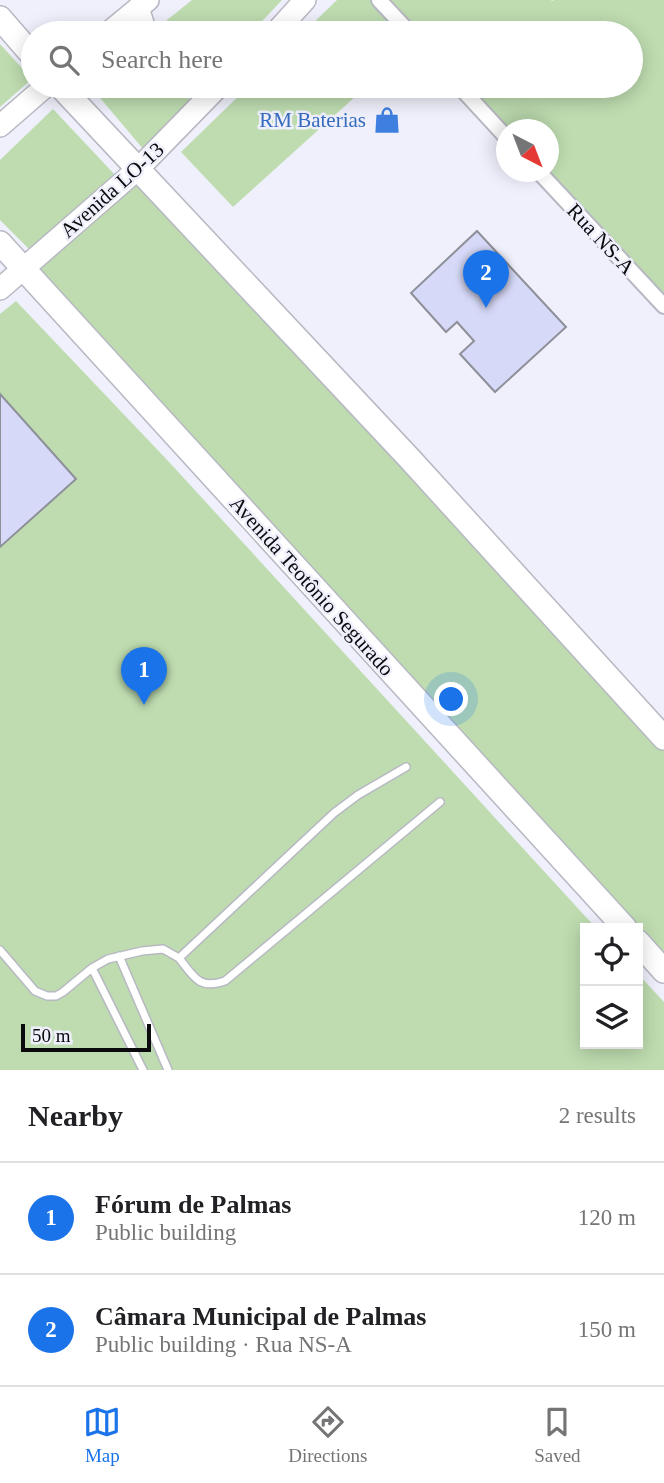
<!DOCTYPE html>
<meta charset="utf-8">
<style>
:root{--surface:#fff;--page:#f6f6f6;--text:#202124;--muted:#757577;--line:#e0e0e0;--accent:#1a73e8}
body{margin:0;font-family:Georgia,serif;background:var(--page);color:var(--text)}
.controls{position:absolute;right:21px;bottom:21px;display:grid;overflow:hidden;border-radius:0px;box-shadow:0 4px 18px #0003}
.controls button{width:63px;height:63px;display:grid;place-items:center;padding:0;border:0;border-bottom:2px solid var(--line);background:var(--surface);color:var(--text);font:35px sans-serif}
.compass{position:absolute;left:496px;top:119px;width:63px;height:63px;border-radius:50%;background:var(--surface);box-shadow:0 4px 18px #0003;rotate:138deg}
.scale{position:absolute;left:21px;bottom:18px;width:130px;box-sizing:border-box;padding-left:7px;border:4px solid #0b0b0e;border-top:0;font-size:19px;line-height:24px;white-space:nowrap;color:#0b0b0e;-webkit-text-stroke:5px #eff0fb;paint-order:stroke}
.you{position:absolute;left:452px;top:700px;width:24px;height:24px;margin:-18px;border:5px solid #fff;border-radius:50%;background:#1a73e8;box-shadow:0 0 0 10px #1a73e833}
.badge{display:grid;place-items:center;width:46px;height:46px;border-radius:50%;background:var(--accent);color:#fff;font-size:23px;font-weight:700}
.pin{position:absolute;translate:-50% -58px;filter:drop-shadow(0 2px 4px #0008)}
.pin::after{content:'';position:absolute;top:37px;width:24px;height:21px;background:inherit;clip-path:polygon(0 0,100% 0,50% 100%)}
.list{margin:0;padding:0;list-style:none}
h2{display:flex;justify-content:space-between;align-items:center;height:91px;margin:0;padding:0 28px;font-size:30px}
h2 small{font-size:23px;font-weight:400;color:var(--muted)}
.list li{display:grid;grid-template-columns:46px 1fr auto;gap:21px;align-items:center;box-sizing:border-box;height:112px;padding:0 28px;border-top:2px solid var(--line)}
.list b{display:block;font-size:26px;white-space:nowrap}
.list p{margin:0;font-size:23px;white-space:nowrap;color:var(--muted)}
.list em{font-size:23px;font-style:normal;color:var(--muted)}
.icon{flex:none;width:38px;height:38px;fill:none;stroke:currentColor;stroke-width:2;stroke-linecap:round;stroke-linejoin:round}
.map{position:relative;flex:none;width:664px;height:1070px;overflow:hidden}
.search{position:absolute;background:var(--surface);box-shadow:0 4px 18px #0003;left:21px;right:21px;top:21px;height:77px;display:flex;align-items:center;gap:18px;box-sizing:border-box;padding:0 24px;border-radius:38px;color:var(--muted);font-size:26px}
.sheet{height:315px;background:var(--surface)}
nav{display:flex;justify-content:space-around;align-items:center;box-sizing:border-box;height:98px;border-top:2px solid var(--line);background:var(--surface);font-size:19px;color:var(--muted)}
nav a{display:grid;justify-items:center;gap:4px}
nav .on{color:var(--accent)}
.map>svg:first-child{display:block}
.green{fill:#bedcb0}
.building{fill:#d6d9f7;stroke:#8e9099;stroke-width:2}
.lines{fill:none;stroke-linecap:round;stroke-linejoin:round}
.lane-casing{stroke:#b7b8c2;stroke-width:10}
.street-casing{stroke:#b7b8c2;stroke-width:18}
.secondary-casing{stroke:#b7b8c2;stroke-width:24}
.primary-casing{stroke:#b7b8c2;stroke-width:26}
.lane{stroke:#fff;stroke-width:7}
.street{stroke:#fff;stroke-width:14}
.secondary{stroke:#fff;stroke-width:21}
.primary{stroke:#fff;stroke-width:23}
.labels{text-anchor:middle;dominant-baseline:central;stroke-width:5;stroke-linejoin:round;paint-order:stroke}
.shop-label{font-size:21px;fill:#366cbe;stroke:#eff0fb;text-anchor:end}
.street-label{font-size:21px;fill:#0b0b0e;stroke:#eff0fb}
</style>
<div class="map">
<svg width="664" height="1070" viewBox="0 0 664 1070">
<rect width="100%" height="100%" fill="#eff0fb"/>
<path class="green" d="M192 0H282L251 33H163L167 20Z
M337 0H370L402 33H303Z
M381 0H551L552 1 554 0H664V305L543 172H548V130H506L465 86H631V33H414Z
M0 44 32 79 0 107Z
M90 86H169L195 102 144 150Z
M249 86H367L233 207 181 152Z
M53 109 116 176 30 250 0 220V160Z
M142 176 664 739V971L638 942V928H625L23 269Z
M16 301 170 463 596 928H585V1044H638V974L664 1002V1070H0V314Z"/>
<path class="building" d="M477 231 566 327 495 392 460 354 474 341 457 322 446 332 411 293Z
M0 394 76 479 0 547Z"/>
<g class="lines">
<defs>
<path id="lane" d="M406 767 358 795 334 813 179 958C194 977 199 990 225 981L440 802
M0 950 35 991 47 996H56L63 992 92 968 108 959 142 951 163 949 179 958
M119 956 168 1070
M92 968 143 1070"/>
<path id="street" d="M379 0 410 33
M459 86 506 137
M539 172 664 306"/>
<path id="secondary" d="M138 8 143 23 144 33
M108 33 148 0
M275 33 305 0
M0 126 46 86
M0 289 139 168 219 86"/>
<path id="primary" d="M0 18 33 56
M60 86 409 458 664 738
M0 243 625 928
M638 942 664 971"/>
</defs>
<use href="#lane" class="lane-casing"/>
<use href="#street" class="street-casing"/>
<use href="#secondary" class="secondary-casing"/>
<use href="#primary" class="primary-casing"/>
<use href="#lane" class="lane"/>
<use href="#street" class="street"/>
<use href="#secondary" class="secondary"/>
<use href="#primary" class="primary"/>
</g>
<defs>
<symbol id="shop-bare" viewBox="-9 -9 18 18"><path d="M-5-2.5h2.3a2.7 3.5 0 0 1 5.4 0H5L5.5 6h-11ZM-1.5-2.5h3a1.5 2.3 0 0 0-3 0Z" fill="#3f7fe0" stroke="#eff0fb" stroke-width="2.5" paint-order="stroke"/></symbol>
</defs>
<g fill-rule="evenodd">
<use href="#shop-bare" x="368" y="101" width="38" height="38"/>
</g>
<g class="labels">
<g class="shop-label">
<text x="366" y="120">RM Baterias</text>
</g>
<g class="street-label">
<text transform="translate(112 190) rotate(-42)">Avenida LO-13</text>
<text transform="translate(601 239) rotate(47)">Rua NS-A</text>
<text transform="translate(312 586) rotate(48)">Avenida Teotônio Segurado</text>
</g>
</g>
</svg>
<div class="controls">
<button><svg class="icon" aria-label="locate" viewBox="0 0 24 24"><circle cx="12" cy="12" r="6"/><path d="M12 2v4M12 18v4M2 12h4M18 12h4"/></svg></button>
<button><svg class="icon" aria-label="layers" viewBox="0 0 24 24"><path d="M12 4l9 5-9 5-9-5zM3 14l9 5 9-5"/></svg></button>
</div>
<svg class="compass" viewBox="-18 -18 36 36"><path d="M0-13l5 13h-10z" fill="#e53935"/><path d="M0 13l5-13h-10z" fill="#757577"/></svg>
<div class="scale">50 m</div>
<div class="you"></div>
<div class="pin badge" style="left:144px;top:705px">1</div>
<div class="pin badge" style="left:486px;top:308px">2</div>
<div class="search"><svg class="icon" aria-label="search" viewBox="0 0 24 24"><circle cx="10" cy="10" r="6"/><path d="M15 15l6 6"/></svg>Search here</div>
</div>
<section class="sheet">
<h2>Nearby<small>2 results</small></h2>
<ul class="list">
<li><span class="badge">1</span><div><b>Fórum de Palmas</b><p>Public building</p></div><em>120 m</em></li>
<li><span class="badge">2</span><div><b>Câmara Municipal de Palmas</b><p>Public building · Rua NS-A</p></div><em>150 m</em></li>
</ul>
</section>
<nav>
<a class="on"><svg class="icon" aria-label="map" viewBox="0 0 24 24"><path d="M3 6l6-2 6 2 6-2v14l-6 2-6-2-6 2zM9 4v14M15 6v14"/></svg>Map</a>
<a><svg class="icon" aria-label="directions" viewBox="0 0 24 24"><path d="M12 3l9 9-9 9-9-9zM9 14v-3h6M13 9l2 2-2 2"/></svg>Directions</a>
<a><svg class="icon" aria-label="saved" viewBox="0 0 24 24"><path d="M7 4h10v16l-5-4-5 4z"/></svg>Saved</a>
</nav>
